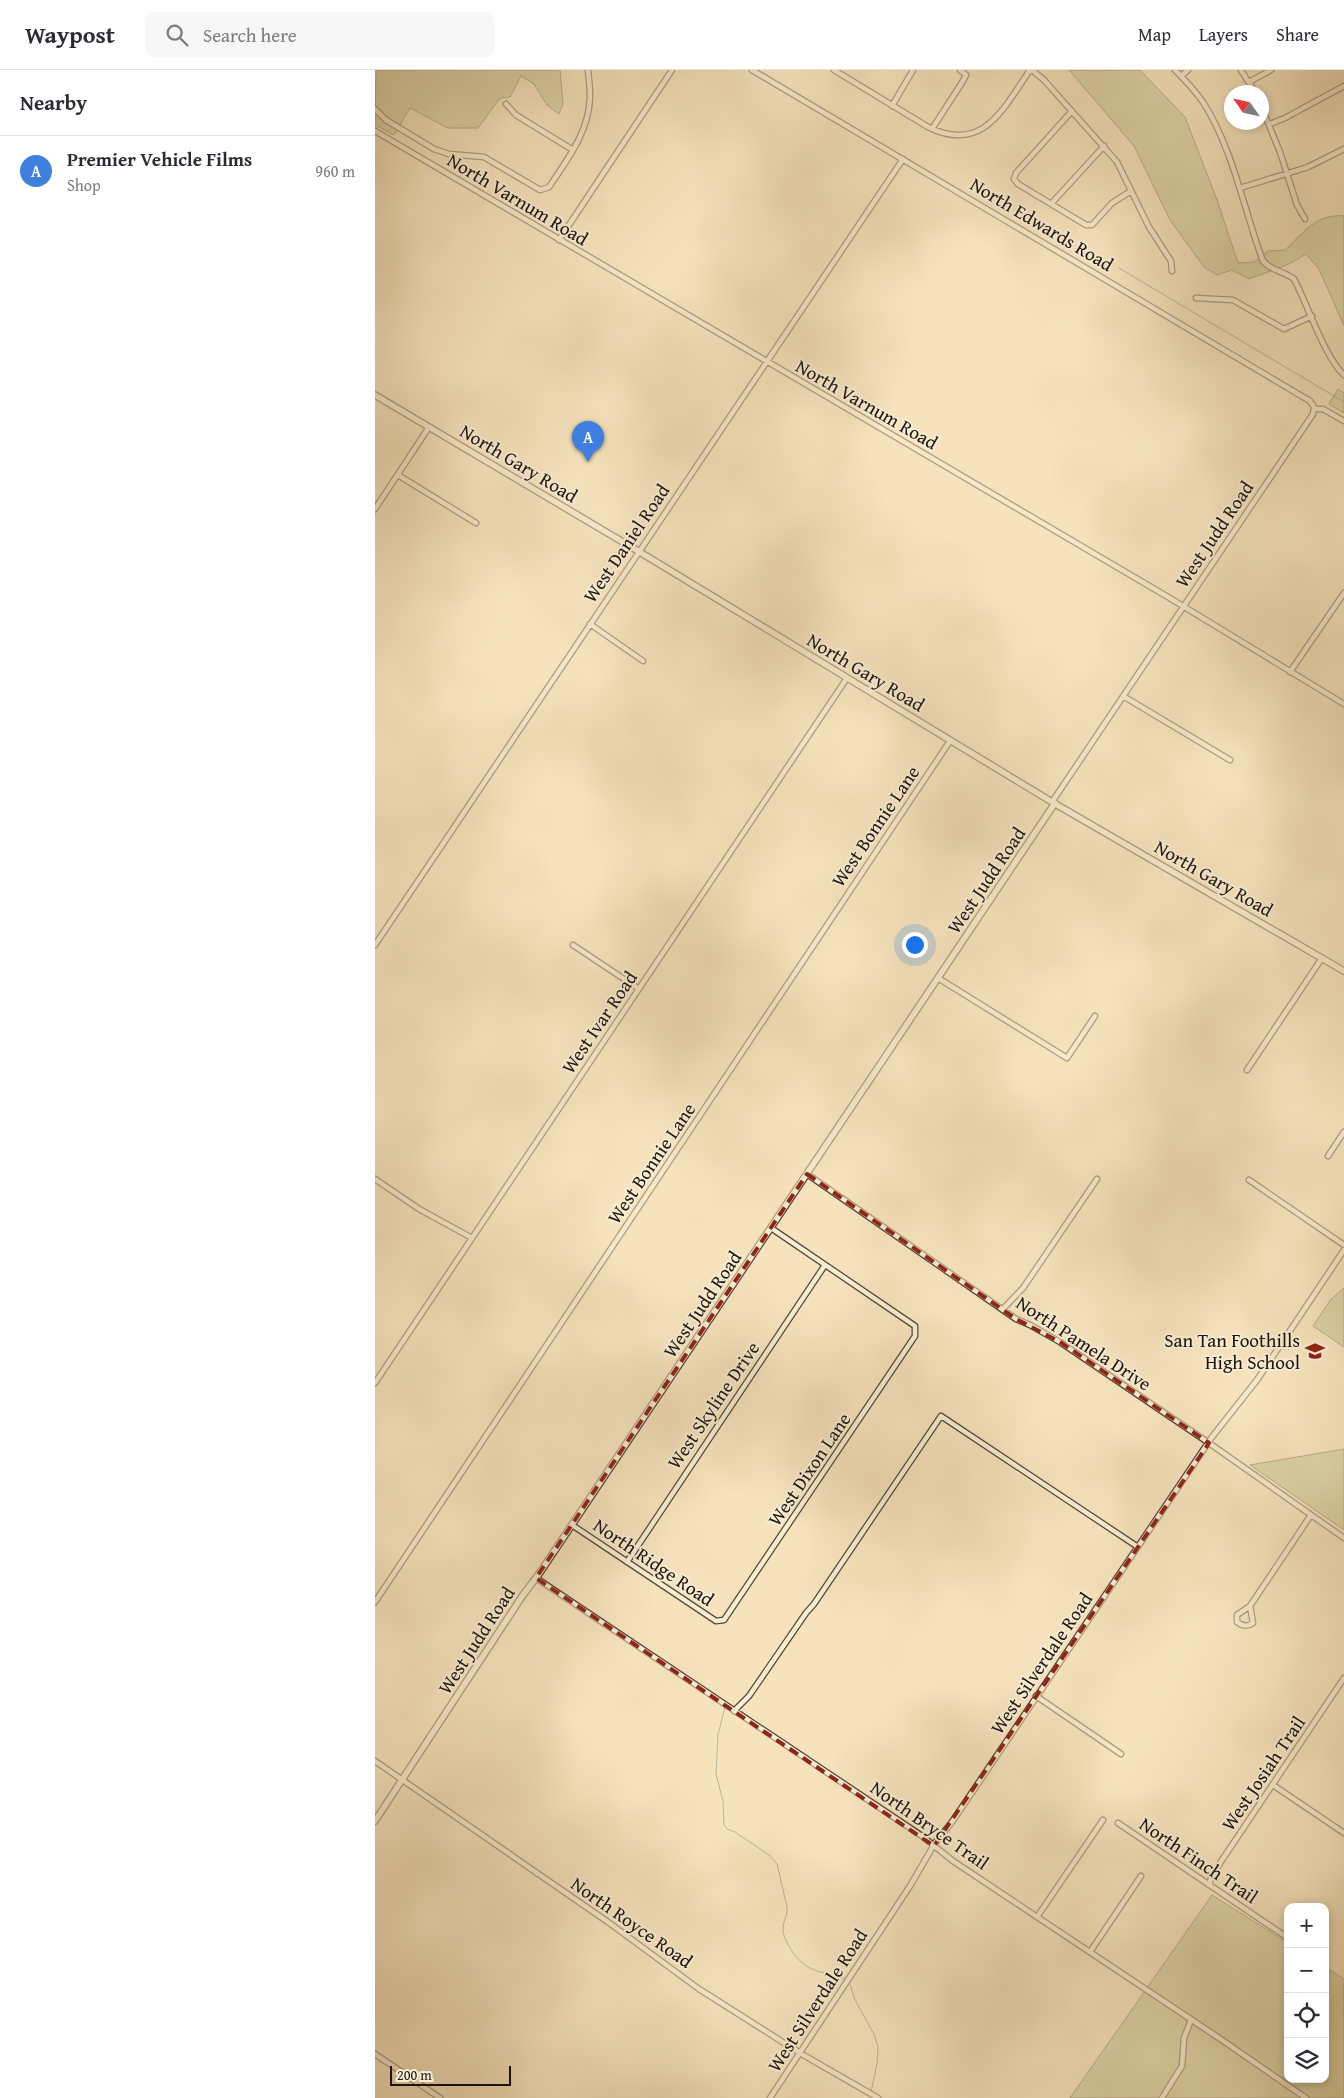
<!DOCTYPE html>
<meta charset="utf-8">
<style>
:root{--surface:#fff;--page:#f7f7f7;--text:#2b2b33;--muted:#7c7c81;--line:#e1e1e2;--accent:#ea580c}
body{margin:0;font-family:"Gentium Book Plus",serif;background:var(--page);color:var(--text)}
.controls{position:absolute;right:15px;bottom:15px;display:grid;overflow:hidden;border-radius:10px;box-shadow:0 2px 8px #0003}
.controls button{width:45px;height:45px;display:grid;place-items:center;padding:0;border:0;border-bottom:1px solid var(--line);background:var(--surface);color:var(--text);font:25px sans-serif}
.compass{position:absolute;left:849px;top:15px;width:45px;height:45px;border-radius:50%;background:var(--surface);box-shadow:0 2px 8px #0003;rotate:304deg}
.scale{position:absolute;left:15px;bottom:12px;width:121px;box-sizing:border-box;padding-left:5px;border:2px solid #1e140c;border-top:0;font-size:14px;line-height:18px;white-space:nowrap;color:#1e140c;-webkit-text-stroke:4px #f9edd4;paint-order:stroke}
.you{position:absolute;left:539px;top:874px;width:18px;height:18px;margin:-12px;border:4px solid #fff;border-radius:50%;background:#1a73e8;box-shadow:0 0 0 8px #1a73e833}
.badge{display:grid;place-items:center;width:32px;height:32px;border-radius:50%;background:var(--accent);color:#fff;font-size:16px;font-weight:700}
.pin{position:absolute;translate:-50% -41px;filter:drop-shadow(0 1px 2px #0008)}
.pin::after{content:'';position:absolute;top:26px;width:18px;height:15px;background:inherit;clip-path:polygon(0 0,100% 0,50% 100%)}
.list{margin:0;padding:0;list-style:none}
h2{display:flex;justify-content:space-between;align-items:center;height:65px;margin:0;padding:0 20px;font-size:21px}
h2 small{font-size:16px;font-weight:400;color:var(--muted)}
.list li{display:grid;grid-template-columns:32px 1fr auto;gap:15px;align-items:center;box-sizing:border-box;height:70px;padding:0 20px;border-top:1px solid var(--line)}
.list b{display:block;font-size:19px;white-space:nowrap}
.list p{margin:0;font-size:16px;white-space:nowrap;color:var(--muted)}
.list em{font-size:16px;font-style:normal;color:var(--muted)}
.icon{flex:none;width:28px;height:28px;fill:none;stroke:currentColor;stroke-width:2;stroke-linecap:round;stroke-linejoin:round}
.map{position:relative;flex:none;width:969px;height:2028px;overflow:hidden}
header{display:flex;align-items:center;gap:30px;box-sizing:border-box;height:70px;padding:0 25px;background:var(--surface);border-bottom:1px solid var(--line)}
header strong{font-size:24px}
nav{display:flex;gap:28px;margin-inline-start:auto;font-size:18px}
.search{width:350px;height:45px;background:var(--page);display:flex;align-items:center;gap:12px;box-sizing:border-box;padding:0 18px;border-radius:10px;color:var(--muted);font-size:19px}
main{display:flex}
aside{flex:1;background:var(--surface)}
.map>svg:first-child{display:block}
.green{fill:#c1c28e;stroke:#706b4d}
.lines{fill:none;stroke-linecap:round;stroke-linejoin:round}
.stream{stroke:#6a7a6e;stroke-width:1}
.minor-casing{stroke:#544838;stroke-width:7}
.tertiary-casing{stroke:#544838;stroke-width:8}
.minor{stroke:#f9edd4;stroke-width:4.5}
.tertiary{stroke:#f9edd4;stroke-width:5.5}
.marked{fill:none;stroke:#8f2418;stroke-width:4;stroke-dasharray:10 6;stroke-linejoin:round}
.labels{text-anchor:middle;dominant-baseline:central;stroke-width:4;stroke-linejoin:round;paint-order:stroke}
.street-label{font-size:19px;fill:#1e140c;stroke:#f9edd4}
.poi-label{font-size:19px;fill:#1e140c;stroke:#f9edd4;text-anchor:end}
</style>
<header>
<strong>Waypost</strong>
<div class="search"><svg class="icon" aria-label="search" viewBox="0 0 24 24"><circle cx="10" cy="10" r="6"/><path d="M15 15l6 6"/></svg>Search here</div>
<nav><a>Map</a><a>Layers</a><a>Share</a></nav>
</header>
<main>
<aside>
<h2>Nearby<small></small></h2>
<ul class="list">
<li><span class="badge" style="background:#3f7fe0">A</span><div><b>Premier Vehicle Films</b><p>Shop</p></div><em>960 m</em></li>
</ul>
</aside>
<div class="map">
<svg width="969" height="2028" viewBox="0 0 969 2028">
<rect width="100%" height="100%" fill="#f6e3bd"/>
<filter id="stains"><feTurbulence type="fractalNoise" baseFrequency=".004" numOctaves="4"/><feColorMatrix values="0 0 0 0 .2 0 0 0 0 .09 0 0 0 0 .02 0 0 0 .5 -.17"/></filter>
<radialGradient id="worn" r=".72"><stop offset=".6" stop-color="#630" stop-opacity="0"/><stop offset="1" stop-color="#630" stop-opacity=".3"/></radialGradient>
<path class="green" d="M1 0H185L188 34 184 44 172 35 159 14 146 6 135 27 125 28 103 58H73L35 38 19 65 0 55Z
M694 0H765L810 47 842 130 863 193 879 192 893 181 910 180C928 163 942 143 969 146V256L944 199 931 184 914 194 874 209 857 200 842 205 829 197 795 150 759 76Z
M963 319 969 323V343L954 334Z
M969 1218V1277L938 1256 956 1229Z
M969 1379V1460L875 1395Z
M837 1825 913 1873V2009H950V1897L969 1909V2028H695Z"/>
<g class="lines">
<path class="stream" d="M744 198 969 332
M350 1637 343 1665 341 1704 348 1731 349 1755 352 1759 360 1762 394 1785 402 1794 412 1837C413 1845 408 1851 408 1859 408 1866 412 1872 415 1878 431 1904 445 1900 471 1909
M474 1911 480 1930 499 1964 503 1977 502 1994 496 2022"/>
<defs>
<path id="minor" d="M377 0 935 331 939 337 938 344 677 732
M459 0 553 57C608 84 628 39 655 0
M657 0 669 10 742 92 774 157 796 191 797 201
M800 0C810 10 820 21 828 32 859 81 868 138 888 191 896 201 909 201 919 209 932 233 950 288 969 305
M866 0 880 22
M806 6 813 0
M874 12 896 0
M131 34 141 45 198 80
M517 36 538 0
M886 36 905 82 922 135 930 149
M0 39 11 50 59 79 74 84 109 87 165 120 174 117C192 90 214 62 215 27 215 18 214 9 213 0
M697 41 641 103 639 109 643 114 711 155H717L737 133 756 121
M895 54 910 48 969 16
M557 59 588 11 591 5 585 0
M0 61 793 527 969 634
M865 118 933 97 969 79
M676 134 729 76
M184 170 297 0
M821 228 858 230 909 259 937 246
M939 339H948L969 351
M23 405 101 453
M0 439 54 357
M215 554 268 591
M915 602 969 523
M748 626 855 690
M0 875 528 89
M198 875 264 919
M563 908 692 988 720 946
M872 1000 947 888
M953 1086 969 1062
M432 1104 641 1249 655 1255 685 1272 834 1373 969 1468
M0 1109 44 1139 97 1168
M874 1110 969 1175
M628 1239 648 1218 722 1109
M0 1313 472 608
M197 1455 341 1551 349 1550 540 1266V1256L396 1158
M252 1492 450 1195
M161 1508 547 1766 578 1791 844 1968 931 2028
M0 1532 575 671
M875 1536 862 1545V1552C867 1556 873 1557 878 1553L875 1536 936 1445
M661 1626 746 1684
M359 1641 374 1626 431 1543 439 1534 566 1346 763 1477
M0 1691 233 1852 324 1919 425 1983 503 2028
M898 1715 969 1763
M743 1753 913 1868
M834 1815 837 1805 969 1608
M662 1847 728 1750
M715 1882 766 1806
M0 1984 65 2028
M395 2028 535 1816 560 1773 577 1752 837 1367 882 1310 969 1180
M787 2028 807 1996 809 1968 816 1950"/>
<path id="tertiary" d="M0 325 263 481 677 732 969 901
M0 1751 148 1525 164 1504 680 733"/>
</defs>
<use href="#minor" class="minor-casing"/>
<use href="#tertiary" class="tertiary-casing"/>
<use href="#minor" class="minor"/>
<use href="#tertiary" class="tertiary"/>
</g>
<path d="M0 0H969V2028H0ZM432 1104 641 1249 685 1272 834 1373 559 1776 161 1508Z" fill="#f6e3bd" fill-opacity=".55" fill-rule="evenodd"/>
<path class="marked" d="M432 1104 641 1249 685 1272 834 1373 559 1776 161 1508Z"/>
<defs>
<symbol id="school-bare" viewBox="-9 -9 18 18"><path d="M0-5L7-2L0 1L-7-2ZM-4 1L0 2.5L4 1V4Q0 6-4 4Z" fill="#8f2418" stroke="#f9edd4" stroke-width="2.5" paint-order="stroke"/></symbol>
</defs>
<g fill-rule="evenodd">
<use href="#school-bare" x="926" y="1267" width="28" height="28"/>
</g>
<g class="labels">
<g class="street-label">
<text transform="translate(143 129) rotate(31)">North Varnum Road</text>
<text transform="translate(667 154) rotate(31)">North Edwards Road</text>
<text transform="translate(492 334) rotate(30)">North Varnum Road</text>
<text transform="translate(144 393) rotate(31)">North Gary Road</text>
<text transform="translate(839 464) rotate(-56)">West Judd Road</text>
<text transform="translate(251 473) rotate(-56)">West Daniel Road</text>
<text transform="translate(491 602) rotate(31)">North Gary Road</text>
<text transform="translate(500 756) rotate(-56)">West Bonnie Lane</text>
<text transform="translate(839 808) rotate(30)">North Gary Road</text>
<text transform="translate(611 810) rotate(-56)">West Judd Road</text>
<text transform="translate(224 952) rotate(-56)">West Ivar Road</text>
<text transform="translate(276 1093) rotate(-56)">West Bonnie Lane</text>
<text transform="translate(327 1234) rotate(-56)">West Judd Road</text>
<text transform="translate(709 1273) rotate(33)">North Pamela Drive</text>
<text transform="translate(338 1335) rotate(-56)">West Skyline Drive</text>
<text transform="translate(434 1399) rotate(-56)">West Dixon Lane</text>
<text transform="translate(279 1492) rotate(34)">North Ridge Road</text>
<text transform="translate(101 1570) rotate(-57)">West Judd Road</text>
<text transform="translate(666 1593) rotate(-56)">West Silverdale Road</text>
<text transform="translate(888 1703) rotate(-56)">West Josiah Trail</text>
<text transform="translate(555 1755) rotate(35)">North Bryce Trail</text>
<text transform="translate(824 1790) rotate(34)">North Finch Trail</text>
<text transform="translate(257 1852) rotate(35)">North Royce Road</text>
<text transform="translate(442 1930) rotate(-57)">West Silverdale Road</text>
</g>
<g class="poi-label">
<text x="925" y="1270">San Tan Foothills<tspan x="925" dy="22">High School</tspan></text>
</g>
</g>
<rect width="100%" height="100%" filter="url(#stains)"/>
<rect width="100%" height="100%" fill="url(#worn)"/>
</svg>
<div class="controls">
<button>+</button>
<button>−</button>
<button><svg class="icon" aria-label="locate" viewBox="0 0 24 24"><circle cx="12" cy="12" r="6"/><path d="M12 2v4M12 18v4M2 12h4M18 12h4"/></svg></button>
<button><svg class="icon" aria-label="layers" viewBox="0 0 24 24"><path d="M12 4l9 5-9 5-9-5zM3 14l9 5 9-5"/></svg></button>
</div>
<svg class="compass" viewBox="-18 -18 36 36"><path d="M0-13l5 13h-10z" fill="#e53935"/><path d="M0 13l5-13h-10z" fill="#7c7c81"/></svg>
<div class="scale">200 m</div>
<div class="you"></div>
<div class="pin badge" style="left:213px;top:392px;background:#3f7fe0">A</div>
</div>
</main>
